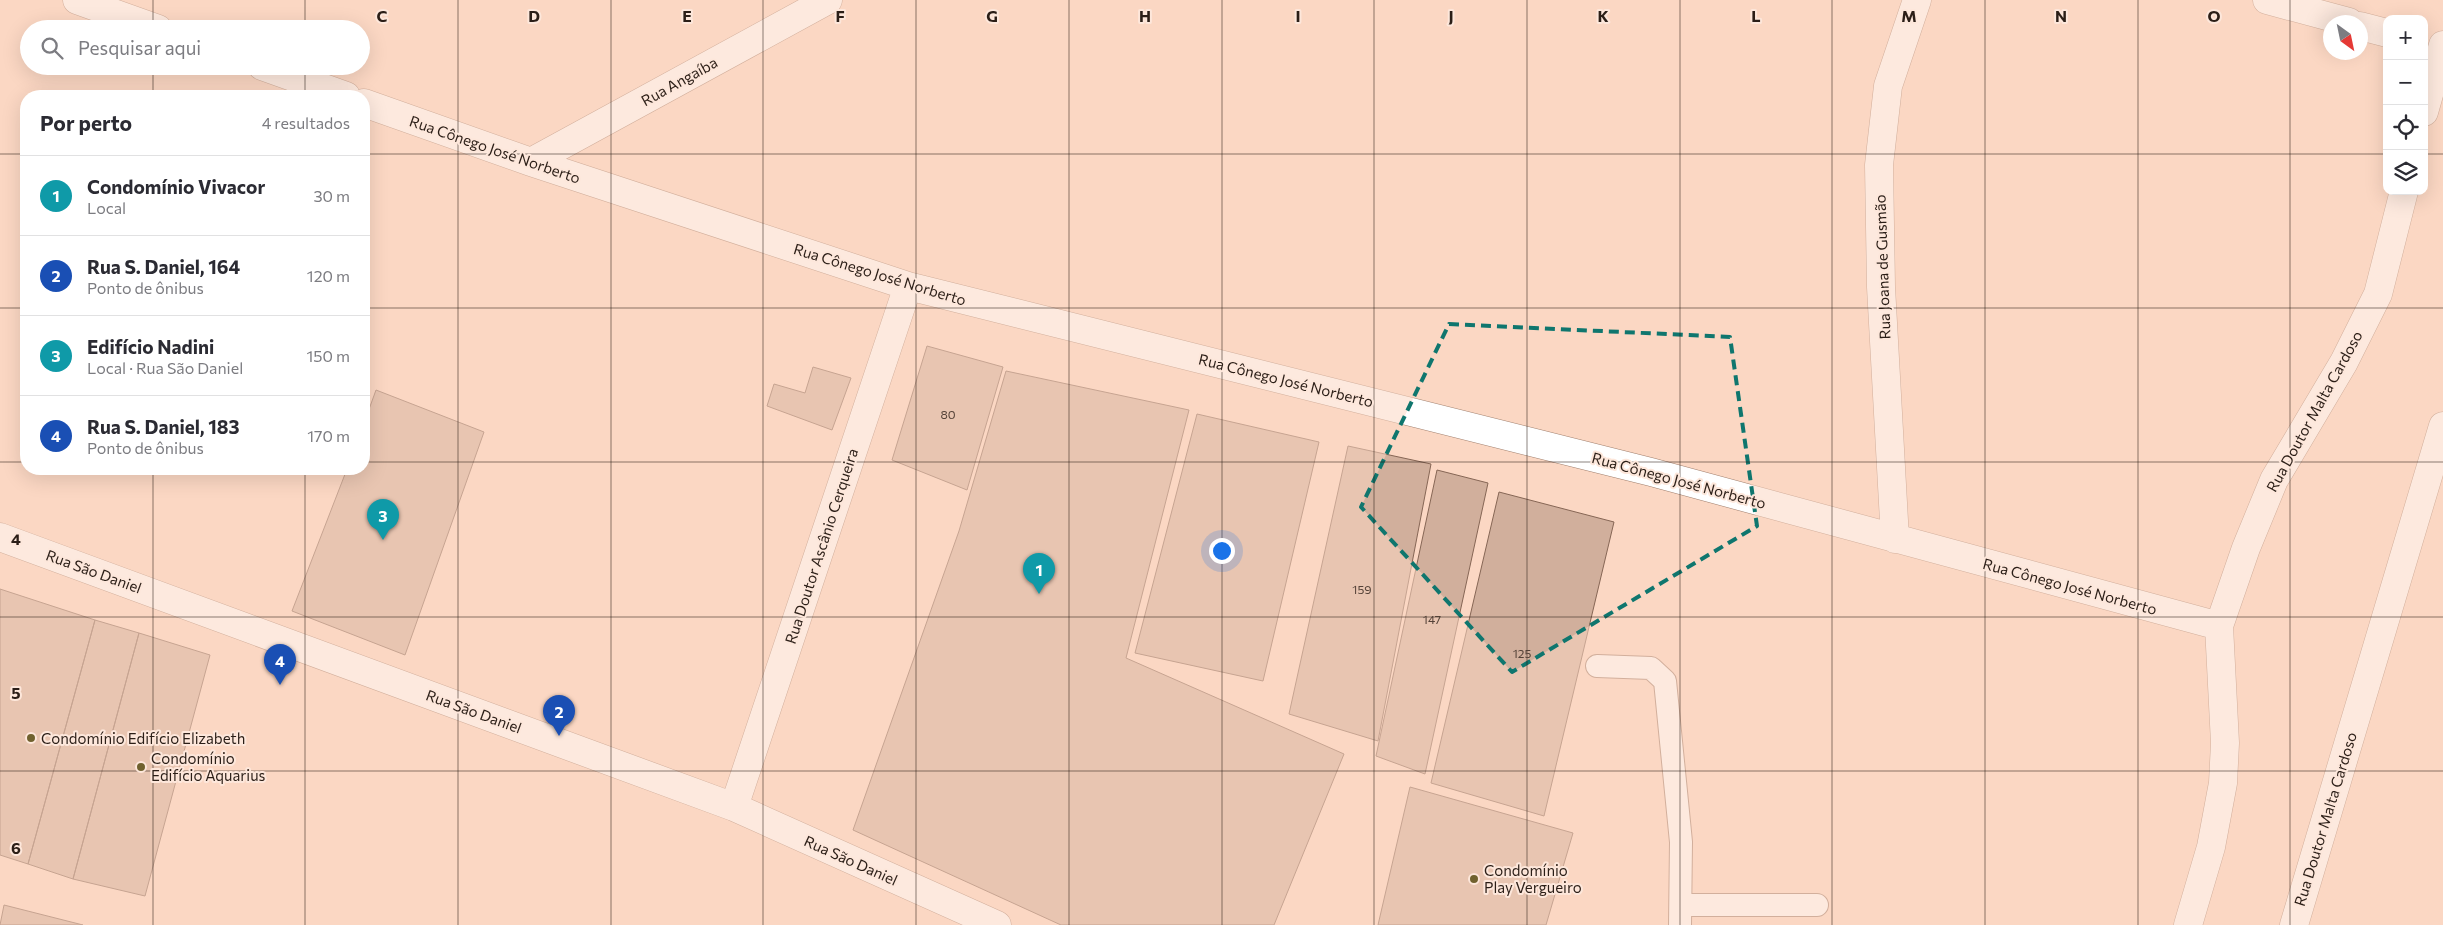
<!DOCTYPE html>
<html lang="pt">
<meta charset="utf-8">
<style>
:root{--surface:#fff;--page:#f2f2f3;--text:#2b2b33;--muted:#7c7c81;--line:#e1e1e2;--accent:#7c3aed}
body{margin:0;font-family:Commissioner,sans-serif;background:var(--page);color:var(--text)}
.controls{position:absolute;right:15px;top:15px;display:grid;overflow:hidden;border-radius:10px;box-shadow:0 5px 20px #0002}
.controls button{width:45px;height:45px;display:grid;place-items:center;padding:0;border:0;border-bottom:1px solid var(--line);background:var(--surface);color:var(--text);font:25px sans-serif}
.compass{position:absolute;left:2323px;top:15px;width:45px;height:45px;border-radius:50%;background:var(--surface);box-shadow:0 5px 20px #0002;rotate:147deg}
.you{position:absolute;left:1221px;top:550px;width:18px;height:18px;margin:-12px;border:4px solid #fff;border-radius:50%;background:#1a73e8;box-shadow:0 0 0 8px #1a73e833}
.badge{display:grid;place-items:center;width:32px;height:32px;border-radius:50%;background:var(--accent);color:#fff;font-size:16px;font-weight:700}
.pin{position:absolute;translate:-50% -41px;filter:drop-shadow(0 1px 2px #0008)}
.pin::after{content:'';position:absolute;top:26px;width:18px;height:15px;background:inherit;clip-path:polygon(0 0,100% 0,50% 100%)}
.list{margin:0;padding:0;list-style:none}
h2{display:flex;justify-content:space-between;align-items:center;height:65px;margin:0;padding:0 20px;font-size:21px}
h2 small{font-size:16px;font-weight:400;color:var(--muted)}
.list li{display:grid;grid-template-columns:32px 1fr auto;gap:15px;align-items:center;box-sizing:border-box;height:80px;padding:0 20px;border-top:1px solid var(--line)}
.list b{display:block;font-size:19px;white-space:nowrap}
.list p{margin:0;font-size:16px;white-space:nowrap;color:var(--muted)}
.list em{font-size:16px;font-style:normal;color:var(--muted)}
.icon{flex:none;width:28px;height:28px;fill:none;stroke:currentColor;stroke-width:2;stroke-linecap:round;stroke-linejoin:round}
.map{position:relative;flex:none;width:2443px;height:925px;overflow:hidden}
.search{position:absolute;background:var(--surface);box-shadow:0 5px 20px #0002;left:20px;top:20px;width:350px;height:55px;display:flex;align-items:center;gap:12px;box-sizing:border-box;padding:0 18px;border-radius:28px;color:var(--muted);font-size:19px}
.panel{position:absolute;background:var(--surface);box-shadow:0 5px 20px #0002;left:20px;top:90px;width:350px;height:385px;border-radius:20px}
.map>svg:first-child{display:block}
.building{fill:#d1af9c;stroke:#866655}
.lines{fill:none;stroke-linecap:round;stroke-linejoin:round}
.service-casing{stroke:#a07f6d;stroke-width:24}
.minor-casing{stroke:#a07f6d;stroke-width:29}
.service{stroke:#fff;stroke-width:22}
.minor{stroke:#fff;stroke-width:28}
.marked{fill:none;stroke:#0f766e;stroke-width:4;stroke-dasharray:10 6;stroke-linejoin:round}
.grid{fill:none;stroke:#2b1e17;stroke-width:1;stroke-opacity:0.55}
.poi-dot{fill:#70612e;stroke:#fde7db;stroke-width:2}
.labels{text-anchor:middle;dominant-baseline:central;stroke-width:4;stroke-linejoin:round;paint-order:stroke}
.number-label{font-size:12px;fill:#544238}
.street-label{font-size:15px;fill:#2b1e17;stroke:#fde7db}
.poi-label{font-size:15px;fill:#2b1e17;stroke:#fde7db;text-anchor:start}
.grid-label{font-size:16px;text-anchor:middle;font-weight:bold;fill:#2b1e17;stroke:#fde7db;stroke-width:4;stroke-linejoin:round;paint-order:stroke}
</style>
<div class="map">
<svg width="2443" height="925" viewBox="0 0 2443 925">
<rect width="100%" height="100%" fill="#fbd7c3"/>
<path class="building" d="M927 346 1003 367 967 490 892 460Z
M813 367 851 378 832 430 767 406 774 384 805 393Z
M1006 371 1189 410 1126 658 1344 754 1274 925H1061L853 830 959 531Z
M376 390 484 432 405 655 292 611 347 469H364V423Z
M1197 414 1319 442 1263 681 1135 653Z
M1348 446 1431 464 1378 741 1289 714Z
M1437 470 1488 483 1425 774 1376 756Z
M1499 492 1614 522 1544 816 1431 783Z
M0 589 95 620 28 864 0 855Z
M95 620 139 633 73 879 28 864Z
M139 633 210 655 145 896 73 879Z
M1410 787 1573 833 1546 925H1378Z
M4 905 83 925H0Z"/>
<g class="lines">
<defs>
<path id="service" d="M1597 666 1651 668 1665 681 1681 842 1680 925
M1681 905H1817"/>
<path id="minor" d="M77 0 158 29
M2267 0 2349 22
M2360 26 2387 33
M262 66 346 96
M364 103 531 162 908 286 1651 472 2219 626
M2424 112 2443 45
M531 162 828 0
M0 537 734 807 997 925
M1895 539 1881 287 1879 165 1888 86 1917 0
M734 807 908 286
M2188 925 2211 847 2223 783 2225 743 2219 626 2246 548 2274 480 2344 362 2378 294 2404 191
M2294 925 2443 426"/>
</defs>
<use href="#service" class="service-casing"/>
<use href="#minor" class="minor-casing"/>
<use href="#service" class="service"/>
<use href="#minor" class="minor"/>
</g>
<path d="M0 0H2443V925H0ZM1449 324 1730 337 1757 526 1512 672 1361 507Z" fill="#fbd7c3" fill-opacity=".55" fill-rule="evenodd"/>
<path class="marked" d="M1449 324 1730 337 1757 526 1512 672 1361 507Z"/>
<path class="grid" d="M153 0V29M305 0V29M458 0V925M611 0V925M763 0V925M916 0V925M1069 0V925M1222 0V925M1374 0V925M1527 0V925M1680 0V925M1832 0V925M1985 0V925M2138 0V925M2290 0V925M153 66V96M305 66V96M0 154H26M364 154H2387M2424 154H2443M0 308H26M364 308H2443M0 462H26M364 462H2443M153 469V925M305 469V925M0 617H2443M0 771H2443"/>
<g class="poi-dot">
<circle cx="31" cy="738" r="5"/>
<circle cx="141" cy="767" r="5"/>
<circle cx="1474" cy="879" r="5"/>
</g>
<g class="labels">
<g class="number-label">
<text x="948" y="414">80</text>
<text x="1362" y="589">159</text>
<text x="1432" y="619">147</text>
<text x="1522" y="653">125</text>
</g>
<g class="street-label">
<text transform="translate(679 81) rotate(-29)">Rua Angaíba</text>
<text transform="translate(495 149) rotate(19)">Rua Cônego José Norberto</text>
<text transform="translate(1882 267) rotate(-92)">Rua Joana de Gusmão</text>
<text transform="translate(880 274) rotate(17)">Rua Cônego José Norberto</text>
<text transform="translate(1286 380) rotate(14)">Rua Cônego José Norberto</text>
<text transform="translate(2314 411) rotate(-61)">Rua Doutor Malta Cardoso</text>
<text transform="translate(1679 480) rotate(15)">Rua Cônego José Norberto</text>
<text transform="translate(821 546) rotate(-72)">Rua Doutor Ascânio Cerqueira</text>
<text transform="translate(94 571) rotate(20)">Rua São Daniel</text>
<text transform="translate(2070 586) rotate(15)">Rua Cônego José Norberto</text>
<text transform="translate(474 711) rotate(20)">Rua São Daniel</text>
<text transform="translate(2325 819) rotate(-73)">Rua Doutor Malta Cardoso</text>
<text transform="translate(851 860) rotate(24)">Rua São Daniel</text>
</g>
<g class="poi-label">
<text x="41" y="738">Condomínio Edifício Elizabeth</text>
<text x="151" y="758">Condomínio<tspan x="151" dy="17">Edifício Aquarius</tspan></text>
<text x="1484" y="870">Condomínio<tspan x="1484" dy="17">Play Vergueiro</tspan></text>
</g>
</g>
<g class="grid-label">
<text x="382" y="22">C</text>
<text x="534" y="22">D</text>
<text x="687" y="22">E</text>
<text x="840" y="22">F</text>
<text x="992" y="22">G</text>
<text x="1145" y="22">H</text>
<text x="1298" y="22">I</text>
<text x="1451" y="22">J</text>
<text x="1603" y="22">K</text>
<text x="1756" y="22">L</text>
<text x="1909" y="22">M</text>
<text x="2061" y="22">N</text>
<text x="2214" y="22">O</text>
<text x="16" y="545">4</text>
<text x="16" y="699">5</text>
<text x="16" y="854">6</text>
</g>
</svg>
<div class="controls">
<button>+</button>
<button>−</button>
<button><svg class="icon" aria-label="locate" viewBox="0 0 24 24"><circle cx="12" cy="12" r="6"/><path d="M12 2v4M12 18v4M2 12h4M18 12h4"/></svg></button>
<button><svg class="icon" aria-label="layers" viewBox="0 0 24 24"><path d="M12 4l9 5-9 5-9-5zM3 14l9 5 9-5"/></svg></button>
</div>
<svg class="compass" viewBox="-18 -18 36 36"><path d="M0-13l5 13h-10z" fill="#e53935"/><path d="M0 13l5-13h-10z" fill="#7c7c81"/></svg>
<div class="you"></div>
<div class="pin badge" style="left:1039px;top:594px;background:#0f9aa8">1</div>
<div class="pin badge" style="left:559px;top:736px;background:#1a4fb4">2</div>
<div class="pin badge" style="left:383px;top:540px;background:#0f9aa8">3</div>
<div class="pin badge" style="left:280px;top:685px;background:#1a4fb4">4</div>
<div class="search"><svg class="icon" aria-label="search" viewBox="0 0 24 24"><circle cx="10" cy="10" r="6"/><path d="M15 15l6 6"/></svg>Pesquisar aqui</div>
<section class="panel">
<h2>Por perto<small>4 resultados</small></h2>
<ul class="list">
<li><span class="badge" style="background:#0f9aa8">1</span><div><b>Condomínio Vivacor</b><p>Local</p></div><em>30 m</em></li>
<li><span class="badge" style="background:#1a4fb4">2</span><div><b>Rua S. Daniel, 164</b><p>Ponto de ônibus</p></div><em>120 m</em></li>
<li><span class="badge" style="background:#0f9aa8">3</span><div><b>Edifício Nadini</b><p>Local · Rua São Daniel</p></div><em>150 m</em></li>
<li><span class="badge" style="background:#1a4fb4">4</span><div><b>Rua S. Daniel, 183</b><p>Ponto de ônibus</p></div><em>170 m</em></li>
</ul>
</section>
</div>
